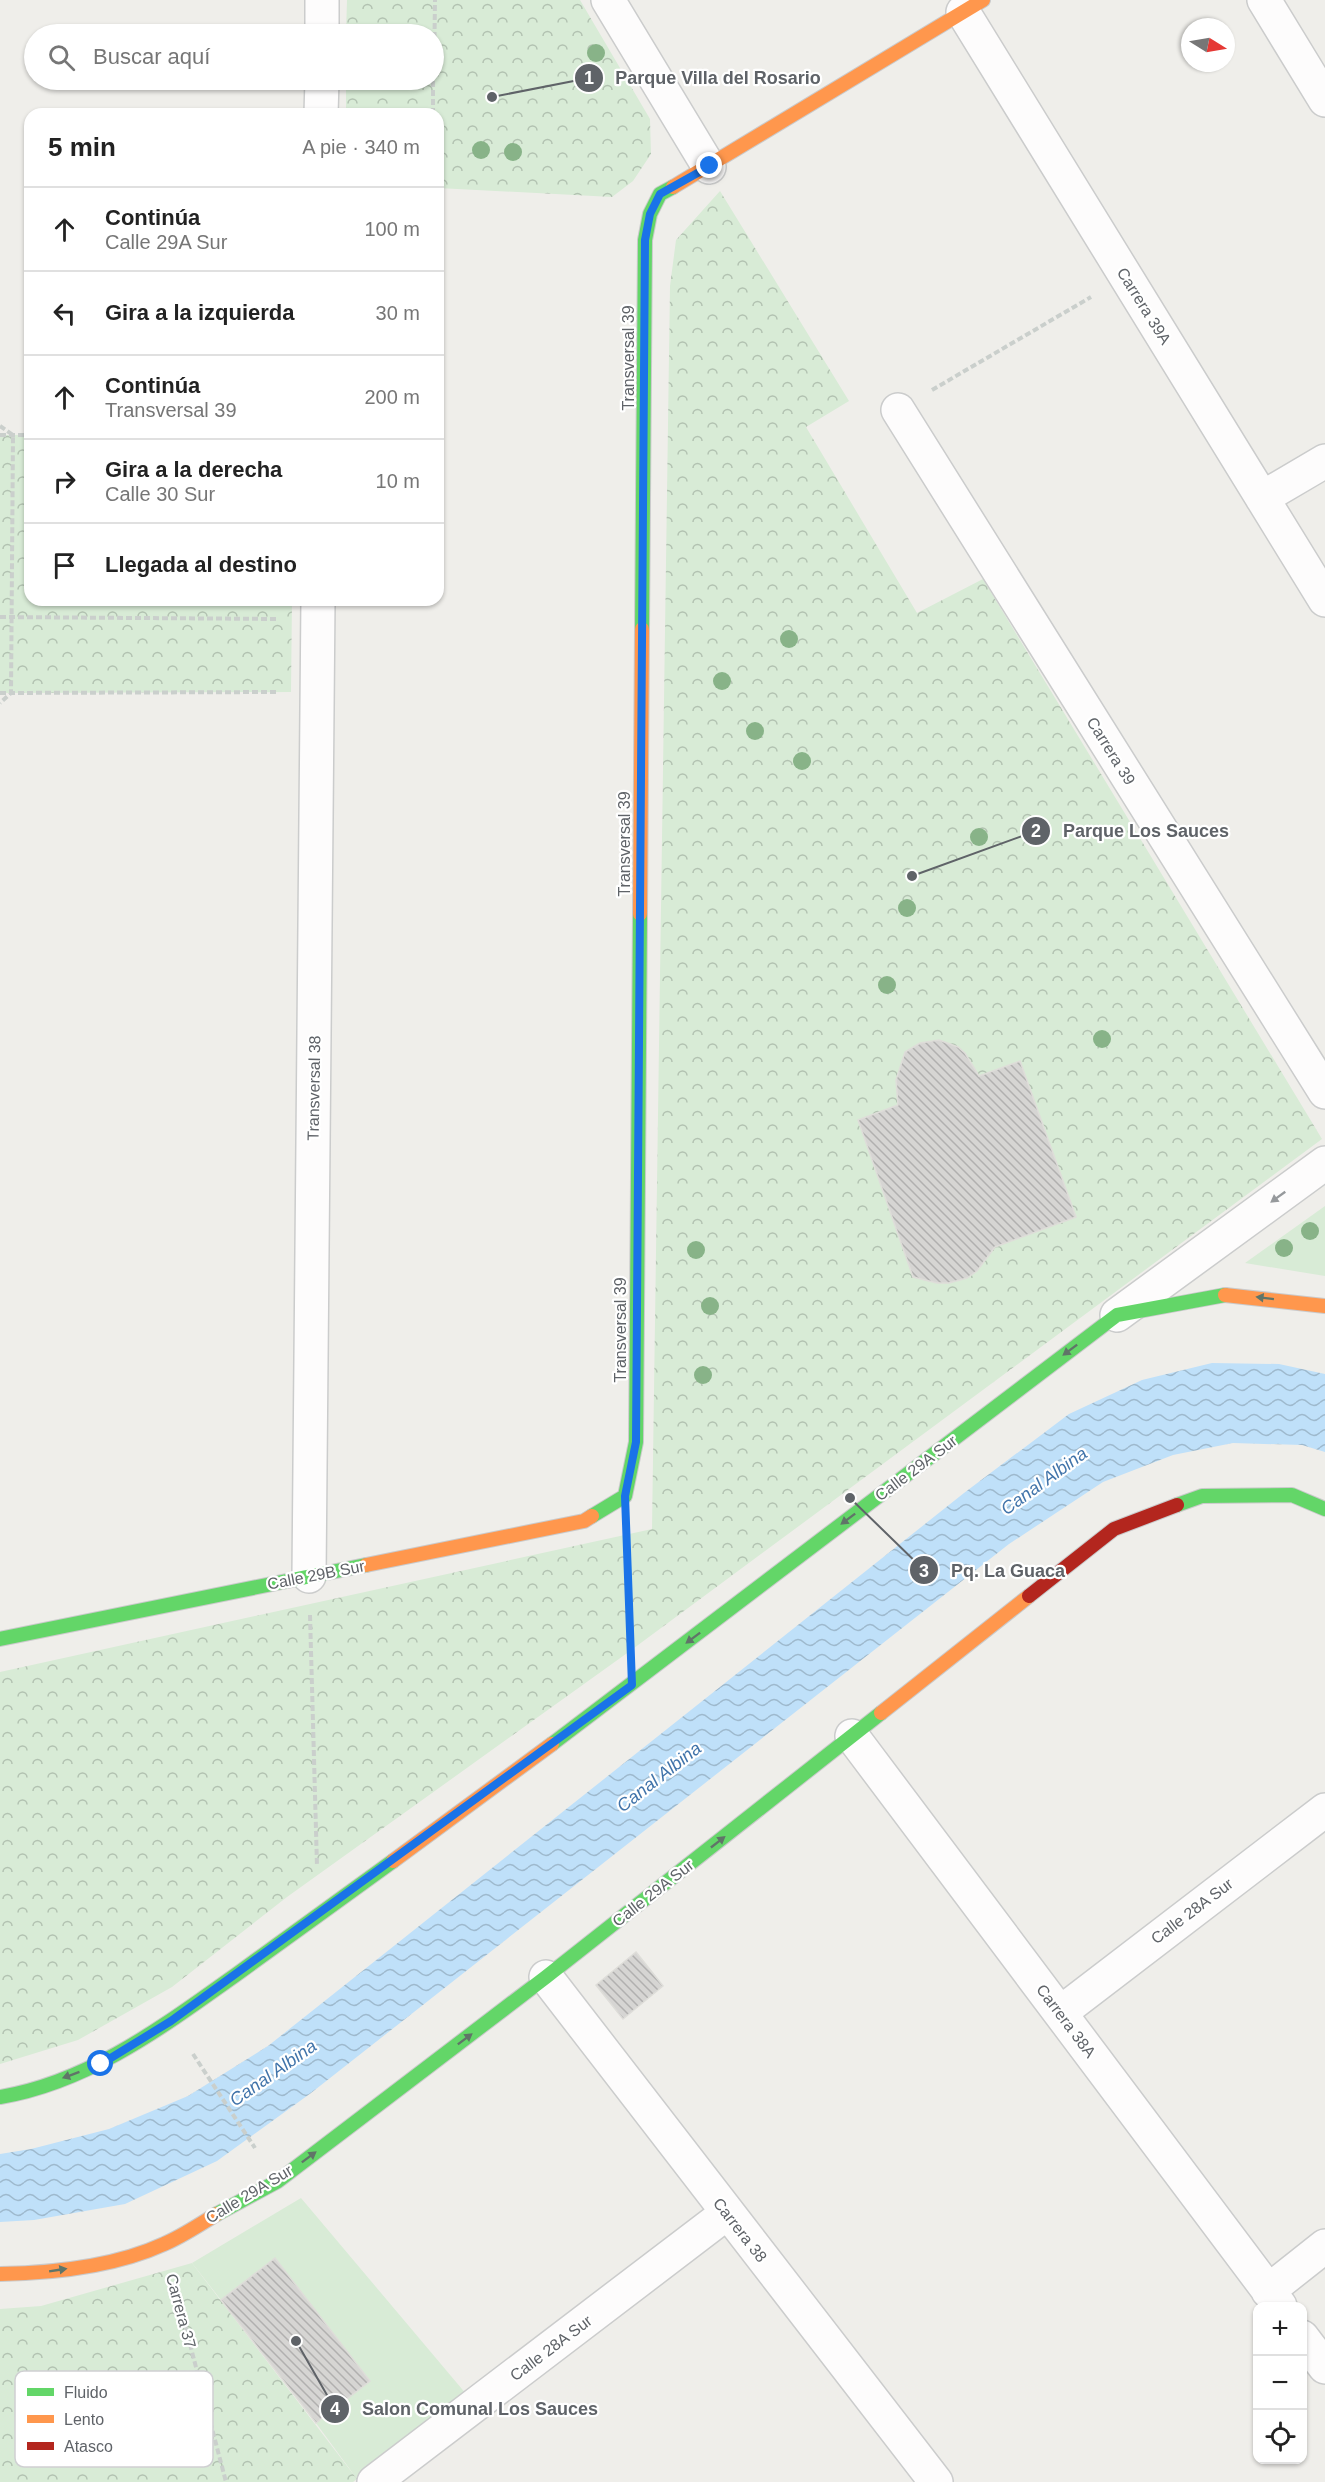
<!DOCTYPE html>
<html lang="es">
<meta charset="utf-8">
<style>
:root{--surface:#fff;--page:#f6f6f6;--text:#222;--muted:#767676;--line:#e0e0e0}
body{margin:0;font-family:Arial,sans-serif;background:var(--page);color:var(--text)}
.controls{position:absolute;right:18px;bottom:18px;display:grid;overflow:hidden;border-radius:12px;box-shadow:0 2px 4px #0004}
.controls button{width:54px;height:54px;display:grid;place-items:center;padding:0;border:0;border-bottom:2px solid var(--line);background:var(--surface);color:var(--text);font:30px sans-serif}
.compass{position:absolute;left:1181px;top:18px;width:54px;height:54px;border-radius:50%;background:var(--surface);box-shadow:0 2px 4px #0004;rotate:101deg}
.stop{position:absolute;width:18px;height:18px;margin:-14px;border:4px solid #1a73e8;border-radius:50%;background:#fff}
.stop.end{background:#1a73e8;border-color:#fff;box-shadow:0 2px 6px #0008}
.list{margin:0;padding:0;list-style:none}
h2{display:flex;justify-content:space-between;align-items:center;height:78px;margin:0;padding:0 24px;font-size:26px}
h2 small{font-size:20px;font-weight:400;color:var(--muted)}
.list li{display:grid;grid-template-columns:39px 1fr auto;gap:18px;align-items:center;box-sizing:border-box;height:84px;padding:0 24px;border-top:2px solid var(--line)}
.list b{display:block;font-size:22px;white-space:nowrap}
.list p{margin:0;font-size:20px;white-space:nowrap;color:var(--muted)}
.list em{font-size:20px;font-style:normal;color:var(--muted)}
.icon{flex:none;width:33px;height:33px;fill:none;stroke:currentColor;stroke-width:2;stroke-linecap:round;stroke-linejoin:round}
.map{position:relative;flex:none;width:1325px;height:2482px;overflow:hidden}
.search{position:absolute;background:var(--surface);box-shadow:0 2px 4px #0004;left:24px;top:24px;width:420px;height:66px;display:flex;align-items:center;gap:15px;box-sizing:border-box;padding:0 21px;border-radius:33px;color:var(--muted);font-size:22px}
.panel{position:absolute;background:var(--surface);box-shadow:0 2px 4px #0004;left:24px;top:108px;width:420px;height:498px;border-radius:18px}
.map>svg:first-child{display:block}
.grass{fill:#d8ebd6}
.park{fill:url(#park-crowns)}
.water{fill:url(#water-waves)}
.building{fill:url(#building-back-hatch);stroke:#deddd9;stroke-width:1.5}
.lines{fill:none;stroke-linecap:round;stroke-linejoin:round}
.street-casing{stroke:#cbcccc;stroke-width:36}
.fast-casing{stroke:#cacacb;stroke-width:16}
.slow-casing{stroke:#cacacb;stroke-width:16}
.jam-casing{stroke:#cacacb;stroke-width:16}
.path{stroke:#cacfcc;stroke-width:4;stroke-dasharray:6 3;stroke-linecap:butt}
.street{stroke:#fdfcfc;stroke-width:33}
.fast{stroke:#63d668;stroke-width:14}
.slow{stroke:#ff974d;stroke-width:14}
.jam{stroke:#b3261e;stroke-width:14}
.tree{fill:#88b388}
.oneway{fill:#96999c}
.oneway2{fill:#607468}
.route{stroke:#1a73e8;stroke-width:8}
.labels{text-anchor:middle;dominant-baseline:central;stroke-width:4.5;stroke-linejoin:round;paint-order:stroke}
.street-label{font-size:16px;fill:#5f6368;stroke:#fff}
.water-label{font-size:18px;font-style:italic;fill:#4174aa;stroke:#fff}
.key{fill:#fff;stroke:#cfd0d2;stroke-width:1.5}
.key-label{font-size:16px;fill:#5f6368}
.leader{fill:none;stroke:#5f6368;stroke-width:2}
.callout-dot{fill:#5f6368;stroke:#fff;stroke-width:2}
.mark-label{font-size:18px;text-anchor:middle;font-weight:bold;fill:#fff}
.callout-label{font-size:18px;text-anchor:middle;font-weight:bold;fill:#5f6368;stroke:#fff;stroke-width:4.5;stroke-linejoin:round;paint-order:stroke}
</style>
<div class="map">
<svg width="1325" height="2482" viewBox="0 0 1325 2482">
<defs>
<pattern id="park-crowns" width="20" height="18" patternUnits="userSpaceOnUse" patternTransform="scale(1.5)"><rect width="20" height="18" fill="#d8ebd6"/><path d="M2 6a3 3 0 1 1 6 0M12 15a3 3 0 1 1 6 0" fill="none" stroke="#b2c2b1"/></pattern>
<pattern id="water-waves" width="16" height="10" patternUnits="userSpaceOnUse" patternTransform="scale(1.5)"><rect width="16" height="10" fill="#bfe0f9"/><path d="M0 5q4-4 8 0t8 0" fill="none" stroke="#9eb9cd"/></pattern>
<pattern id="building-back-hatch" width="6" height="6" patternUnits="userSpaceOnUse" patternTransform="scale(1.5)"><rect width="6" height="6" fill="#d6d5d3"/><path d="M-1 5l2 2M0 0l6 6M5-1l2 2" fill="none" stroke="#b1b0af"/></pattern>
</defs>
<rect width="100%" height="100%" fill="#efeeea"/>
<path class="grass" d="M1325 1206V1276L1245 1263Z
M301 2198 467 2395 357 2479 316 2423 370 2381 221 2300 192 2263Z"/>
<path class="park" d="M347 0H580L650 119 651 154 633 181 612 197 438 188V114H346V80H434V34H346Z
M720 191 849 401 806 427 917 613 983 579 1322 1139 630 1651 287 1897 172 1987 78 2040 0 2064V1672L652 1529 670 286 676 240Z
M0 435H30V600H292L291 692 0 693Z
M192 2263 357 2479 353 2482H0V2309L41 2306Z"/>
<path class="water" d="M1212 1363 1279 1364 1325 1374V1452L1302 1445 1233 1443 1173 1455 1103 1482 1009 1544 311 2093 217 2161 125 2204 34 2220 0 2222V2154L31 2149 109 2129 188 2096 268 2046 964 1493 1069 1414 1142 1380Z"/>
<path class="building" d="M939 1040 958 1047 965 1053 979 1076 1020 1061 1076 1217 995 1247 977 1271 967 1278 949 1283H937L913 1277 858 1120 898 1105 896 1080 905 1052 920 1043Z
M636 1952 663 1986 623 2019 596 1985Z
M275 2258 370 2381 316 2423 221 2300Z"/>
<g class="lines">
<defs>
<path id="street" d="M608 0 709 167
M1264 0 1325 100
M963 12 1325 600
M322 34V0
M321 114 322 80
M898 410 1325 1092
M1262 498 1325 461
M1117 1315 1325 1163
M309 1576 318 600
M852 1736 1280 2306
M546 1977 936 2482
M1060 2013 1325 1810
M1268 2291 1325 2246
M1302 2337 1325 2367
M374 2482 727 2213"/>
<path id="fast" d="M642 629 645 240 650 214 660 194 673 187
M1177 1505 1202 1496 1292 1495 1325 1509
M592 1516 625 1496 636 1442 640 914
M0 1639 366 1565
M552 1744 1117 1315 1225 1295
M0 2097C90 2082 165 2025 237 1974 289 1936 341 1899 393 1861
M217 2214 278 2181 546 1977 881 1713"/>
<path id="slow" d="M673 187 983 0
M640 914 642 629
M1225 1295 1325 1306
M366 1565 584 1521 592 1516
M881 1713 1029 1596
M393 1861 552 1744
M0 2274C55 2273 114 2267 164 2244 183 2236 200 2224 217 2214"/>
<path id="jam" d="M1029 1596 1114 1529 1177 1505"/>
</defs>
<use href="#street" class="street-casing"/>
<use href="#fast" class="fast-casing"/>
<use href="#slow" class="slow-casing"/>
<use href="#jam" class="jam-casing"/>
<path class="path" d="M434 74 435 0
M433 114V80
M932 390 1091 297
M0 426 13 435 11 693 0 703
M0 435H30
M0 617 278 619
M0 693 277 692
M627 1541 630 1636
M310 1615 317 1866
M193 2054 255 2148
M174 2283 226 2482"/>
<use href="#street" class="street"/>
<use href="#fast" class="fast"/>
<use href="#slow" class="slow"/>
<use href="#jam" class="jam"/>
</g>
<g class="tree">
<circle cx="596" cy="53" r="9"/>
<circle cx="481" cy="150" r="9"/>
<circle cx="513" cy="152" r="9"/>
<circle cx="789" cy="639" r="9"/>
<circle cx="722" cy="681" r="9"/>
<circle cx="755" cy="731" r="9"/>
<circle cx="802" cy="761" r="9"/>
<circle cx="979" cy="837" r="9"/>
<circle cx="907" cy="908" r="9"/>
<circle cx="887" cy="985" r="9"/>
<circle cx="1102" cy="1039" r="9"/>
<circle cx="1310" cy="1231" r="9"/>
<circle cx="1284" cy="1248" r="9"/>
<circle cx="696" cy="1250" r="9"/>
<circle cx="710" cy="1306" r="9"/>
<circle cx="703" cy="1375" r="9"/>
</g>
<defs><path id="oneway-solid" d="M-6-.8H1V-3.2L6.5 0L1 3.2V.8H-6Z" transform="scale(1.5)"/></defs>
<use class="oneway" href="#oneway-solid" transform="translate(1278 1197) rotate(144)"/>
<g class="oneway2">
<use href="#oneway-solid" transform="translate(1265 1298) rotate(-173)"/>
<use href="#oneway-solid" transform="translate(1070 1350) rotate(143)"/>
<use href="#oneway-solid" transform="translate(848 1519) rotate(143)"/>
<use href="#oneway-solid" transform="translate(693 1638) rotate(143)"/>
<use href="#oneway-solid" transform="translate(718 1842) rotate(-38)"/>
<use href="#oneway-solid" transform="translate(465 2039) rotate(-37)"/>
<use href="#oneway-solid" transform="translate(71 2075) rotate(160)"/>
<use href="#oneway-solid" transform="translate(309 2157) rotate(-37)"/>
<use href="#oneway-solid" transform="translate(58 2270) rotate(-9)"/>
</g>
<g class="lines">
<path class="route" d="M101 2064 171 2021 632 1685 625 1496 636 1442 645 240 650 214 660 194 710 166"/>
</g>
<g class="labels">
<g class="street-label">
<text transform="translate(1144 306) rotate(58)">Carrera 39A</text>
<text transform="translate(628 358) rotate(-90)">Transversal 39</text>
<text transform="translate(1111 751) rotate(58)">Carrera 39</text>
<text transform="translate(624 844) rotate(-90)">Transversal 39</text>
<text transform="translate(314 1088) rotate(-89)">Transversal 38</text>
<text transform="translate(620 1330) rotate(-90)">Transversal 39</text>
<text transform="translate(916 1468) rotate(-37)">Calle 29A Sur</text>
<text transform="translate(316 1575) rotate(-11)">Calle 29B Sur</text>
<text transform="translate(653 1893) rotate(-38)">Calle 29A Sur</text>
<text transform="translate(1192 1911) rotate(-37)">Calle 28A Sur</text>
<text transform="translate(1066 2021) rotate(53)">Carrera 38A</text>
<text transform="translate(249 2194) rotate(-31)">Calle 29A Sur</text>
<text transform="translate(740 2230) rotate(52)">Carrera 38</text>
<text transform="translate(181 2311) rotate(75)">Carrera 37</text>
<text transform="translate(551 2348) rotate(-37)">Calle 28A Sur</text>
</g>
<g class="water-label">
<text transform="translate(1044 1481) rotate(-36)">Canal Albina</text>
<text transform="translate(659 1777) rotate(-38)">Canal Albina</text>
<text transform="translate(273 2073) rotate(-35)">Canal Albina</text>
</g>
</g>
<rect x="15" y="2371" width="198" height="96" rx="9" class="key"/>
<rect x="27" y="2388" width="27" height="8" fill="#63d668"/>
<rect x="27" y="2415" width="27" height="8" fill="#ff974d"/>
<rect x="27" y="2442" width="27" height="8" fill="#b3261e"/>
<g class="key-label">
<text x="64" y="2398">Fluido</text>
<text x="64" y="2425">Lento</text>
<text x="64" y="2452">Atasco</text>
</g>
<path class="leader" d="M492 97L589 78M912 876L1036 831M850 1498L924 1570M296 2341L335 2409"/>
<g class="callout-dot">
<circle cx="492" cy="97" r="6"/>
<circle cx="912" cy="876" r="6"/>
<circle cx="850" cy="1498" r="6"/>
<circle cx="296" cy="2341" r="6"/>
<circle cx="589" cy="78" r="15"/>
<circle cx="1036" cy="831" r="15"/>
<circle cx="924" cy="1570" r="15"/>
<circle cx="335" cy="2409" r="15"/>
</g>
<g class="mark-label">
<text x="589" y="84">1</text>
<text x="1036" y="837">2</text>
<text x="924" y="1577">3</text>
<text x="335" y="2415">4</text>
</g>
<g class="callout-label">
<text x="718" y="84">Parque Villa del Rosario</text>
<text x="1146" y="837">Parque Los Sauces</text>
<text x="1008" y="1577">Pq. La Guaca</text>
<text x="480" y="2415">Salon Comunal Los Sauces</text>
</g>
</svg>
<div class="controls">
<button>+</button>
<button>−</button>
<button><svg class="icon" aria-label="locate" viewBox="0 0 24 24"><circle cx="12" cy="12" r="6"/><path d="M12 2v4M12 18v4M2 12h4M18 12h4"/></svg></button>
</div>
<svg class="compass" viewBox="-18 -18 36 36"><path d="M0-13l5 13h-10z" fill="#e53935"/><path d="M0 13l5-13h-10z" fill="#767676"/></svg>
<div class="stop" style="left:101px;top:2064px"></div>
<div class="stop end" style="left:710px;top:166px"></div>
<div class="search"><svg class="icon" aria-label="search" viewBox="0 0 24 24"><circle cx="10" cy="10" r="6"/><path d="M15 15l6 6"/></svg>Buscar aquí</div>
<section class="panel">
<h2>5 min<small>A pie · 340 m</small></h2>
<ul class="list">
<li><svg class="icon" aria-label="ahead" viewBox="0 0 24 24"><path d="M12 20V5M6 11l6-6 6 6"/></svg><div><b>Continúa</b><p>Calle 29A Sur</p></div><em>100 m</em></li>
<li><svg class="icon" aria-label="left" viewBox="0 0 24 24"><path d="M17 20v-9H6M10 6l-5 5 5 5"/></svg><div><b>Gira a la izquierda</b></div><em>30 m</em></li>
<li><svg class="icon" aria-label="ahead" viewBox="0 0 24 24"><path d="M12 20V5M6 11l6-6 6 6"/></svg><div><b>Continúa</b><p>Transversal 39</p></div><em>200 m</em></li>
<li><svg class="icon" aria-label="right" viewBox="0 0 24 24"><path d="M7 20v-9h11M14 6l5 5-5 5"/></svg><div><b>Gira a la derecha</b><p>Calle 30 Sur</p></div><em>10 m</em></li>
<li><svg class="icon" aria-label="arrive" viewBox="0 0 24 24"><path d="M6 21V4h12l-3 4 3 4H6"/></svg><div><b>Llegada al destino</b></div></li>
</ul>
</section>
</div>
